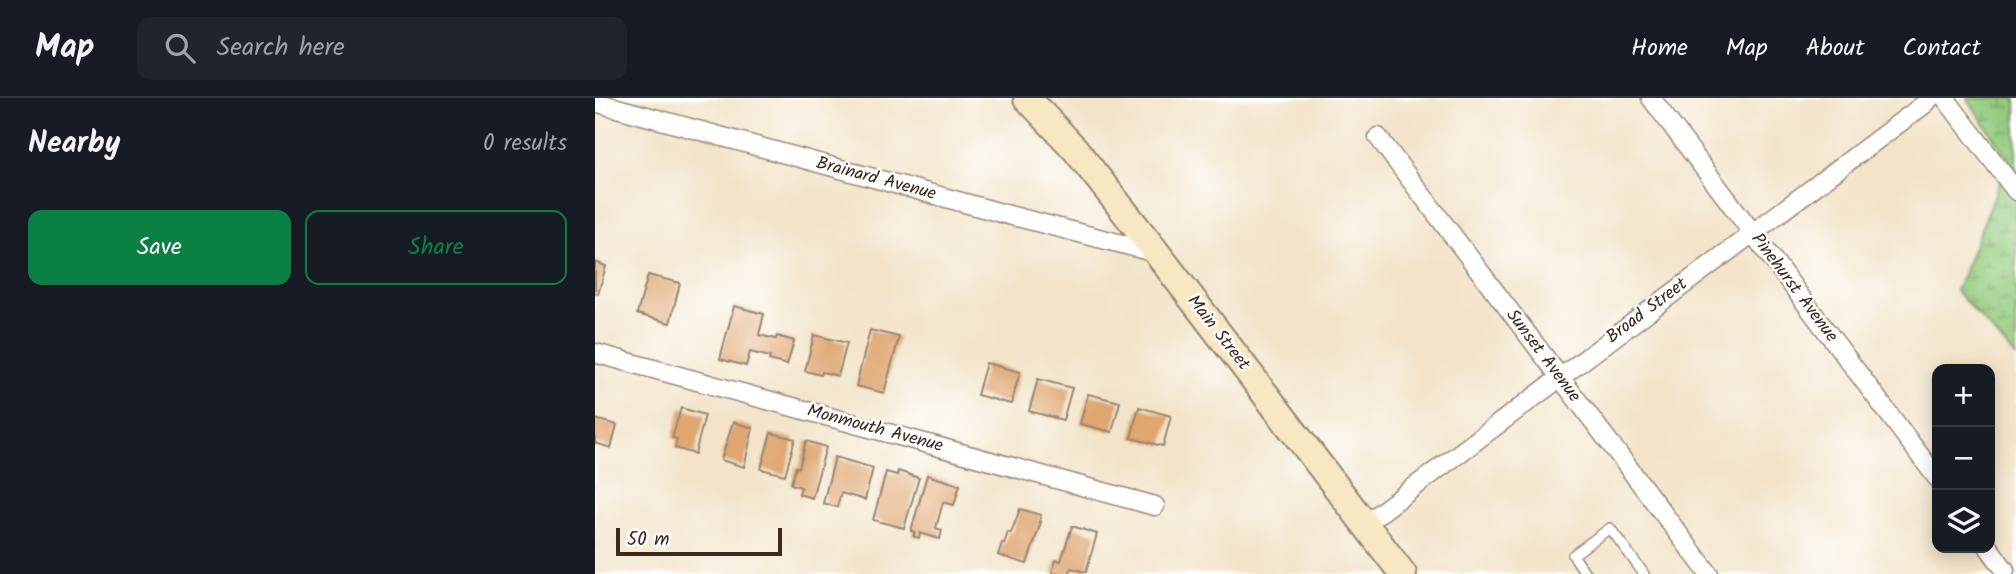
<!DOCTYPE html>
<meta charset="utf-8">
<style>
:root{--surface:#171b24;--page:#20242c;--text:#f1f3f6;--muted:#9ea1a6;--line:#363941;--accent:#0b8043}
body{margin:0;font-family:Kalam,sans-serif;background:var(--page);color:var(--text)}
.controls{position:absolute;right:21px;bottom:21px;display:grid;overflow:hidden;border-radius:14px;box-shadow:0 4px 18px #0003}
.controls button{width:63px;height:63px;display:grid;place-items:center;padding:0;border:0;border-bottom:2px solid var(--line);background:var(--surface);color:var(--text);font:35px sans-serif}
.scale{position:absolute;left:21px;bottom:18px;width:166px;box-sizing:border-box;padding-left:7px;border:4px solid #3b2a1e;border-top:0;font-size:19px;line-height:24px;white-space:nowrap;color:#3b2a1e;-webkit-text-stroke:5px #fff;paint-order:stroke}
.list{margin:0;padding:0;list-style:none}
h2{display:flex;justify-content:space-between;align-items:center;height:91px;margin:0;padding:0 28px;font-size:30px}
h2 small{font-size:23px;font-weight:400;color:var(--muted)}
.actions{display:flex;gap:14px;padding:21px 28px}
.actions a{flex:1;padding:16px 0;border:2px solid var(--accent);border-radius:14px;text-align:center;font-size:24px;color:var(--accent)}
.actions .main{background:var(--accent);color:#fff}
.icon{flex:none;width:38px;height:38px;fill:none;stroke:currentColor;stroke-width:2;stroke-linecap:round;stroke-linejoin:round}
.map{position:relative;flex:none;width:1421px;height:476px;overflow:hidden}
header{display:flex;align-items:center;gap:42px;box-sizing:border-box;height:98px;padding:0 35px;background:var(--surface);border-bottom:2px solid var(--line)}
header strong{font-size:33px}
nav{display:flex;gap:38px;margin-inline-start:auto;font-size:24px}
.search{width:490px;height:63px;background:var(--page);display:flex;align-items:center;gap:18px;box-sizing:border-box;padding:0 24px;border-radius:14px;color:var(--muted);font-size:26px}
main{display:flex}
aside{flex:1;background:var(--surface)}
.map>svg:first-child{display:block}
.wetland{fill:url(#wetland-marsh);stroke:#677a4e;stroke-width:2}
.building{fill:#dfa66f}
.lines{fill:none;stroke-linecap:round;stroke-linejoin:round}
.lane-casing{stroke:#978774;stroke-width:12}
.street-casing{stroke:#978774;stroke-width:21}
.secondary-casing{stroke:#978774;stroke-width:30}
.lane{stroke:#fff;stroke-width:9}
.street{stroke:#fff;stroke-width:18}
.secondary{stroke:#f7e8c3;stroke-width:26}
.labels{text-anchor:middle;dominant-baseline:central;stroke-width:5;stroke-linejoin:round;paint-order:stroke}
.street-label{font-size:18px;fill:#3b2a1e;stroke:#fff}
</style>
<header>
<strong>Map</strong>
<div class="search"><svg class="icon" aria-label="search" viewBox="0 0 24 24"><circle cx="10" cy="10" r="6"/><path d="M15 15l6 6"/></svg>Search here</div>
<nav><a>Home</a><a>Map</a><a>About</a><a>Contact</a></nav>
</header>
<main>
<aside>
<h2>Nearby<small>0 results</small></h2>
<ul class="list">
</ul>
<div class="actions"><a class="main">Save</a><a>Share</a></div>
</aside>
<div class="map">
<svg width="1421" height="476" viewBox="0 0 1421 476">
<defs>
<pattern id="wetland-marsh" width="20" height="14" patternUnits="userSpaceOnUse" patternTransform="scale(1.75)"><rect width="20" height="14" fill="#93ca7d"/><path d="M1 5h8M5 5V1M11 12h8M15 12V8" fill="none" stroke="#79a466"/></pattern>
</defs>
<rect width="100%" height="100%" fill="#fff"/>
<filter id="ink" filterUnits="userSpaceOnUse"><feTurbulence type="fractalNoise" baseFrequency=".0143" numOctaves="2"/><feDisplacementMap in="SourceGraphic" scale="14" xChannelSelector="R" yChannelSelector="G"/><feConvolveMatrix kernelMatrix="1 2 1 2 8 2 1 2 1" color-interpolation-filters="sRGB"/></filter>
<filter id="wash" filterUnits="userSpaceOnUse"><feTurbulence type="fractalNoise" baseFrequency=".00686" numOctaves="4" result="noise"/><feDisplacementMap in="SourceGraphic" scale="28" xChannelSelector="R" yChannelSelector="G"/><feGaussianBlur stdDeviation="1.57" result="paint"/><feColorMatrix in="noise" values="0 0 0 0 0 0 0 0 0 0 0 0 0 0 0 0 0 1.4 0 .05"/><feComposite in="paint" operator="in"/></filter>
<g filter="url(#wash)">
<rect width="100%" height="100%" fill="#f3e4c9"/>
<path class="wetland" d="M1372 0H1421V259L1361 193 1414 62Z"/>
<g id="blocks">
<path class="building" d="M0 164 11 168 3 196 0 195Z
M53 177 85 185 75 225 42 216Z
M139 208 169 216 164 237 181 241 182 238 199 243 192 267 174 262 175 259 155 254 151 268 125 261Z
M275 232 304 239 289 295 261 288Z
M219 237 252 245 243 278 227 274 226 277 210 273Z
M391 265 425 274 416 306 382 297Z
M443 281 477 290 468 322 434 313Z
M493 296 525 304 517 334 485 326Z
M544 309 576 318 568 348 536 340Z
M86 310 110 317 100 356 80 350 82 341 77 340Z
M0 321 22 327 16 350 0 345Z
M138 324 158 330 149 369 126 362Z
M176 335 200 341 190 377 166 371Z
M211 343 231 349 217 400 204 396 206 389 196 386 201 369 204 370Z
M240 359 278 370 270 402 246 395 242 409 228 405Z
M303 373 324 380 309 430 278 422 291 374 302 377Z
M332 377 365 387 359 407 348 404 341 430 347 432 345 441 325 435 324 440 318 438 320 434 316 433Z
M425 411 446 417 444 424H446L432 466 403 457 407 445 409 446 413 434 416 435Z
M477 428 502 436 491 474 476 470 474 476 457 475 461 462 466 463Z"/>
</g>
</g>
<g filter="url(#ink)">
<use href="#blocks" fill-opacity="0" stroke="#978774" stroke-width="2"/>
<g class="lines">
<defs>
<path id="lane" d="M991 476 978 457 1015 430 1049 476"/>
<path id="street" d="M1056 0 1342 380
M1350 0 1421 93
M0 4 410 116 562 155
M783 39 1114 476
M0 255 560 408
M770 426 1331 5 1335 0
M1394 450 1410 472"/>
<path id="secondary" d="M432 0 480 51 562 155 808 476"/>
</defs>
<use href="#lane" class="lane-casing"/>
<use href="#street" class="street-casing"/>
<use href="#secondary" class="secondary-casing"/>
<use href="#lane" class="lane"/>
<use href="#street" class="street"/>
<use href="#secondary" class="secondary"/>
</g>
</g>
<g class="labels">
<g class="street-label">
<text transform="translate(281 81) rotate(15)">Brainard Avenue</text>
<text transform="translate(1199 190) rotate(53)">Pinehurst Avenue</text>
<text transform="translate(1052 213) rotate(-37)">Broad Street</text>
<text transform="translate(623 235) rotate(52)">Main Street</text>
<text transform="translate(948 258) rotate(53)">Sunset Avenue</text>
<text transform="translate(280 331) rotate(15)">Monmouth Avenue</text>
</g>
</g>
</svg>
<div class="controls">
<button>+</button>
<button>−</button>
<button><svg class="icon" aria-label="layers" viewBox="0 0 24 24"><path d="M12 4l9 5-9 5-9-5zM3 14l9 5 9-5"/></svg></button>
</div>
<div class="scale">50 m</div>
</div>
</main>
